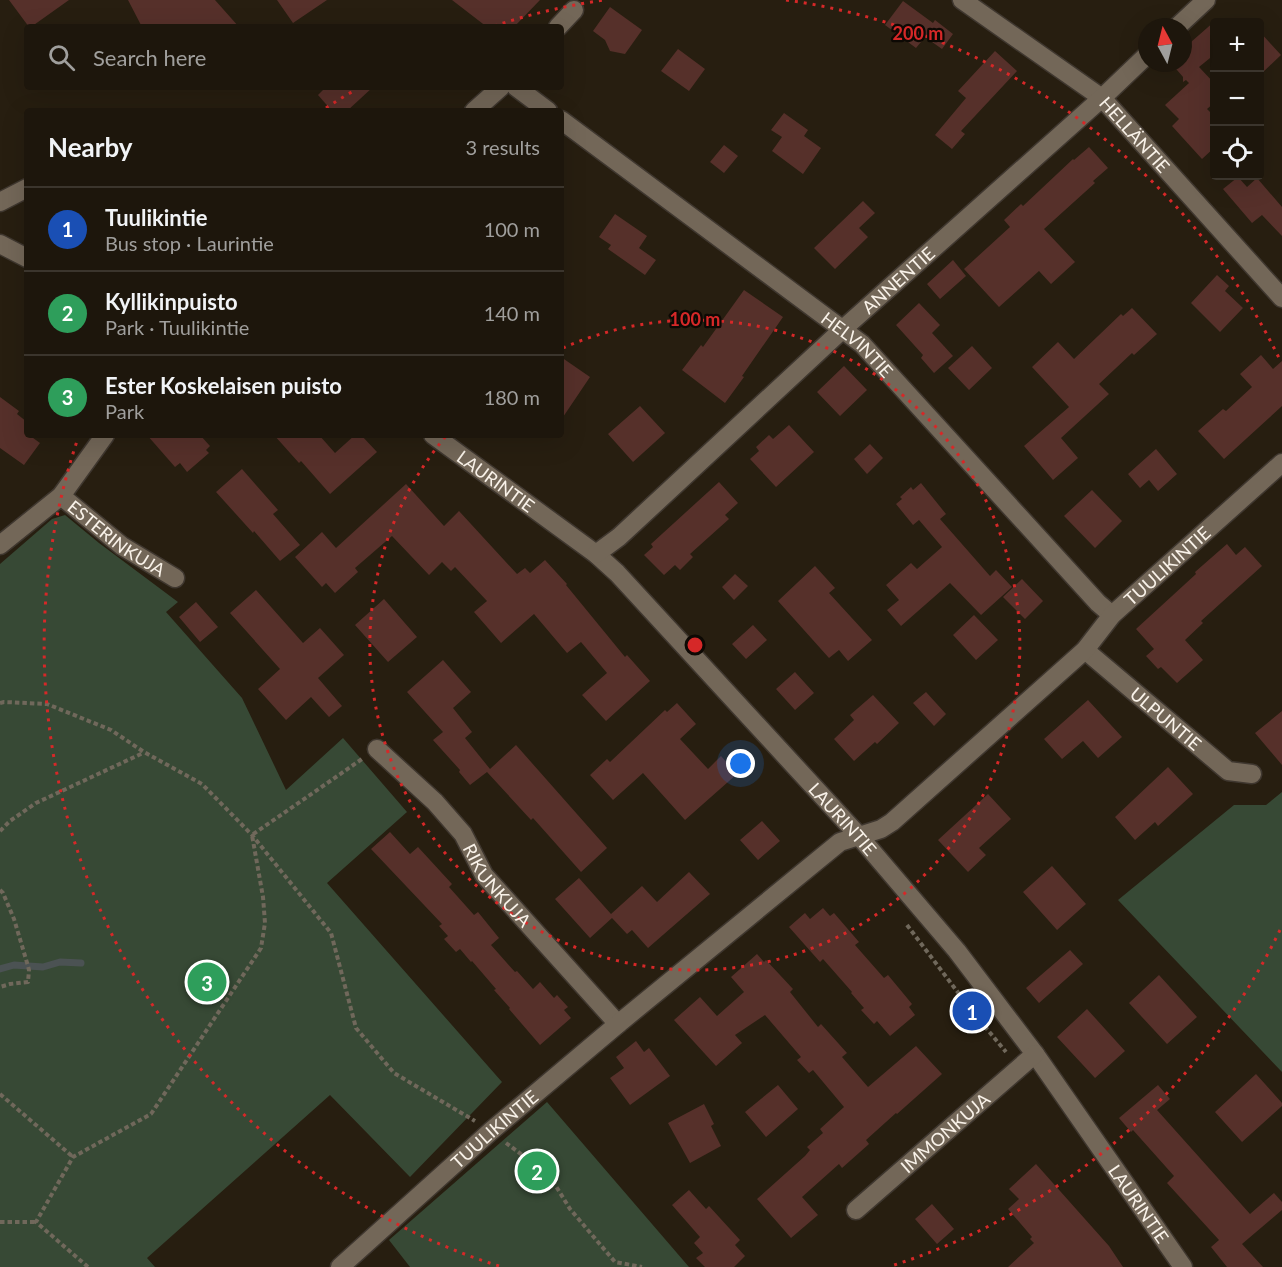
<!DOCTYPE html>
<meta charset="utf-8">
<style>
:root{--surface:#1d160c;--page:#2a231a;--text:#f1f3f6;--muted:#a09f9d;--line:#3b352d;--accent:#de98f2}
body{margin:0;font-family:Lato,sans-serif;background:var(--page);color:var(--text)}
.controls{position:absolute;right:18px;top:18px;display:grid;overflow:hidden;border-radius:6px;box-shadow:0 6px 24px #0002}
.controls button{width:54px;height:54px;display:grid;place-items:center;padding:0;border:0;border-bottom:2px solid var(--line);background:var(--surface);color:var(--text);font:30px sans-serif}
.compass{position:absolute;left:1138px;top:18px;width:54px;height:54px;border-radius:50%;background:var(--surface);box-shadow:0 6px 24px #0002;rotate:353deg}
.you{position:absolute;left:741px;top:764px;width:21px;height:21px;margin:-15px;border:4px solid #fff;border-radius:50%;background:#1a73e8;box-shadow:0 0 0 9px #1a73e833}
.badge{display:grid;place-items:center;width:39px;height:39px;border-radius:50%;background:var(--accent);color:#fff;font-size:20px;font-weight:700}
.pin{position:absolute;translate:-50% -50%;border:3px solid #fff;box-shadow:0 2px 6px #0006}
.list{margin:0;padding:0;list-style:none}
h2{display:flex;justify-content:space-between;align-items:center;height:78px;margin:0;padding:0 24px;font-size:26px}
h2 small{font-size:20px;font-weight:400;color:var(--muted)}
.list li{display:grid;grid-template-columns:39px 1fr auto;gap:18px;align-items:center;box-sizing:border-box;height:84px;padding:0 24px;border-top:2px solid var(--line)}
.list b{display:block;font-size:22px;white-space:nowrap}
.list p{margin:0;font-size:20px;white-space:nowrap;color:var(--muted)}
.list em{font-size:20px;font-style:normal;color:var(--muted)}
.icon{flex:none;width:33px;height:33px;fill:none;stroke:currentColor;stroke-width:2;stroke-linecap:round;stroke-linejoin:round}
.map{position:relative;flex:none;width:1282px;height:1267px;overflow:hidden}
.search{position:absolute;background:var(--surface);box-shadow:0 6px 24px #0002;left:24px;top:24px;width:540px;height:66px;display:flex;align-items:center;gap:15px;box-sizing:border-box;padding:0 21px;border-radius:6px;color:var(--muted);font-size:22px}
.panel{position:absolute;background:var(--surface);box-shadow:0 6px 24px #0002;left:24px;top:108px;width:540px;height:330px;border-radius:6px}
.map>svg:first-child{display:block}
.green{fill:#374935}
.lines{fill:none;stroke-linecap:round;stroke-linejoin:round}
.stream{stroke:#4b5253;stroke-width:7}
.building{fill:#56302a}
.minor-casing{stroke:#3f372f;stroke-width:21}
.path{stroke:#70685b;stroke-width:4;stroke-dasharray:4.5 3;stroke-linecap:butt}
.minor{stroke:#736758;stroke-width:18}
.ring{fill:none;stroke:#d62828;stroke-width:3;stroke-dasharray:3 6}
.labels{text-anchor:middle;dominant-baseline:central;stroke-width:4.5;stroke-linejoin:round;paint-order:stroke}
.street-label{font-size:18px;fill:#f9f2e9;stroke:#0d0904}
.centre{fill:#d62828;stroke:#0d0904;stroke-width:3}
.ring-label{font-size:18px;text-anchor:middle;font-weight:bold;fill:#d62828;stroke:#0d0904;stroke-width:4.5;stroke-linejoin:round;paint-order:stroke}
</style>
<div class="map">
<svg width="1282" height="1267" viewBox="0 0 1282 1267">
<rect width="100%" height="100%" fill="#271e10"/>
<path class="green" d="M65 515 99 543 178 602 166 612 242 698 286 790 343 738 407 812 327 883 502 1082 410 1177 330 1095 147 1258 155 1267H0V564L52 519Z
M1282 792V1072L1118 900 1234 805H1266Z
M547 1102 689 1267H410L389 1240Z"/>
<g class="lines">
<path class="stream" d="M0 969 14 965 43 967 60 962 81 963"/>
</g>
<path class="building" d="M9 0H69L31 27H29Z
M128 0H215L239 27H142Z
M277 0H327L293 23Z
M452 0H540L514 27H487Z
M903 1 933 23 935 20 953 34 942 49 925 37 916 48 885 25Z
M610 7 642 30 625 54 610 51 605 40 593 31Z
M1215 21V54L1199 67 1215 84V102L1207 109 1215 117V147L1202 159 1172 126 1179 119 1165 105 1189 83 1186 80 1183 82V77L1171 63H1183V49Z
M1260 32 1281 55 1260 75Z
M678 49 705 69 689 91 661 71Z
M995 51 1017 71 961 131 965 134 952 149 935 135 966 98 958 91Z
M326 87H373L347 111H332L318 95Z
M784 113 808 130 804 136 821 148 803 174 772 151 782 137 771 130Z
M724 145 738 156 724 173 710 162Z
M1089 147 1108 168 1093 181 1095 183 1044 229 1075 262 1051 284 1039 271 999 307 964 269 1010 227 1004 220 1021 204 1023 206 1073 159 1074 160Z
M1238 177 1247 187 1257 178 1282 207V236L1262 215 1252 223 1223 189Z
M863 201 875 213 859 228 868 237 835 269 814 248Z
M615 214 647 236 639 248 656 260 645 275 608 249 611 245 599 237Z
M953 260 966 276 940 299 927 284Z
M1217 275 1229 286 1225 291 1243 308 1220 332 1191 303Z
M744 290 783 317 742 376 744 377 725 403 682 370 701 345 703 347Z
M919 303 940 325 932 333 953 356 934 373 921 358 923 355 896 325Z
M1132 308 1157 334 1134 355 1132 353 1099 384 1109 394 1061 438 1078 458 1053 480 1024 446 1069 407 1032 367 1058 342 1074 359 1121 314 1123 316Z
M972 346 992 368 969 390 948 368Z
M1261 355 1273 369 1282 361V406L1224 459 1198 431 1223 409 1226 411 1252 387 1240 374Z
M561 357 590 377 561 420Z
M844 366 867 390 840 416 817 392Z
M0 397 19 411 17 414 27 422V435H29L40 443 24 465 0 448Z
M640 406 665 433 633 462 608 434Z
M789 425 814 452 776 487 750 459 759 451 756 447 769 435 773 439Z
M147 435H200L210 446 206 450 209 453 187 472 180 463 175 467Z
M274 435H319L335 453 355 435H361L377 452 330 494 301 461 299 463Z
M870 444 883 458 867 474 854 459Z
M1156 449 1177 474 1158 491 1149 480 1140 488 1128 474Z
M242 469 278 510 273 514 300 545 280 561 254 531 253 533 216 492Z
M719 482 738 503 725 515 729 519 690 554 693 557 680 570 675 565 664 575 644 555 653 547 651 544Z
M921 483 946 514 940 519 990 576 996 570 1012 587 981 615 950 583 901 626 887 610 899 600 886 585 911 563 917 569 942 547 919 520 913 525 896 504 902 499 900 497 911 487 913 490Z
M406 484 444 526 459 511 517 574 525 568 530 573 545 560 567 584 566 585 625 657 627 655 650 681 606 721 582 695 607 673 581 642 567 653 534 614 501 643 474 612 487 601 455 567 451 571 442 562 429 575 392 536 355 568 358 572 335 593 326 583 322 587 295 557 322 532 336 548Z
M1092 490 1122 521 1095 548 1064 516Z
M1227 544 1236 555 1245 547 1262 566 1201 621 1203 623 1185 640 1203 660 1177 683 1161 667 1158 669 1146 656 1154 649 1136 629 1196 574 1195 572Z
M815 566 835 588 829 593 872 640 848 661 839 650 829 658 778 601Z
M735 574 748 586 734 600 722 587Z
M1022 579 1043 601 1025 619 1003 597Z
M256 590 303 643 320 628 344 655 318 678 342 706 329 717 311 697 286 720 258 689 280 669 230 613Z
M384 599 417 637 388 662 355 625Z
M196 602 218 627 200 642 179 617Z
M974 615 998 640 976 660 953 635Z
M753 625 767 640 746 659 732 644Z
M443 660 471 692 453 708 472 732 465 738 490 769 516 745 607 848 581 872 533 818 531 820 487 772 470 785 459 772 460 770 433 740 443 732 407 692Z
M795 672 814 693 795 710 776 689Z
M926 692 946 714 934 726 913 703Z
M873 695 899 723 877 744 875 742 854 761 834 739 854 720 850 715Z
M1088 700 1122 737 1098 758 1083 741 1062 759 1044 739Z
M677 703 696 724 680 739 708 769 721 756 737 774 685 820 643 773 613 800 590 775 607 759 610 762 665 710 667 712Z
M1282 711V765L1255 733Z
M1168 767 1193 794 1158 826 1155 822 1135 840 1115 817Z
M988 794 1011 819 979 848 986 855 968 872 938 840Z
M762 821 780 841 758 860 740 840Z
M390 832 410 854 418 847 452 884 449 887 474 915 478 912 499 938 491 945 515 972 517 971 533 989 540 982 554 998 557 995 568 1007 564 1010 571 1018 540 1045 509 1009 510 1008 494 990 496 989 472 961 471 962 460 949 456 952 444 939 448 936 439 926 442 924 371 849Z
M1052 866 1086 904 1057 930 1023 892Z
M689 872 710 894 648 948 632 930 627 934 612 918 590 938 555 899 579 878 611 914 642 886 657 902Z
M823 908 830 916 834 913 859 942 855 945 884 978 888 975 912 1004 909 1007 915 1015 890 1036 877 1021 874 1024 861 1010 864 1008 851 993 852 992 823 959 820 962 789 927 805 913 810 919Z
M1070 950 1083 964 1039 1003 1026 988Z
M757 954 764 962 766 960 793 989 790 992 818 1027 821 1024 847 1053 842 1057 868 1087 916 1046 942 1074 897 1114 896 1113 866 1140 869 1144 842 1168 839 1164 802 1197 818 1215 791 1238 757 1199 805 1156 810 1150 807 1147 823 1133 820 1129 844 1107 813 1070 809 1073 797 1060 801 1057 765 1015 735 1035 742 1043 716 1066 674 1020 700 997 717 1016 744 992 731 977Z
M1159 975 1197 1017 1167 1044 1129 1003Z
M1087 1009 1125 1051 1095 1078 1057 1037Z
M636 1041 644 1052 649 1048 670 1076 630 1105 610 1078 624 1068 616 1057Z
M1256 1074 1282 1103V1106L1242 1142 1215 1112Z
M778 1085 798 1109 766 1137 745 1112Z
M1158 1085 1170 1099 1157 1110 1250 1214 1274 1193 1282 1202V1210L1242 1244 1263 1267H1227L1211 1247 1219 1240 1167 1183 1174 1176 1133 1130 1131 1132 1119 1118Z
M704 1104 714 1124 711 1126 721 1146 690 1163 668 1123Z
M1036 1164 1109 1246 1123 1267H1008L1034 1243 1030 1239 1032 1237 1008 1209 1019 1199 1009 1189Z
M689 1190 706 1209 709 1206 740 1240 735 1245 745 1256 734 1267H705L696 1258 703 1253 694 1243 700 1237 672 1205Z
M932 1204 954 1229 937 1244 915 1219Z"/>
<g class="lines">
<defs>
<g id="minor">
<path id="s1" d="M962 0 1102 98 1282 298"/>
<path d="M558 27 574 10"/>
<path d="M1177 27 1206 0"/>
<path d="M516 87 548 111"/>
<path d="M474 111 501 87"/>
<path id="s2" d="M561 120 862 344 1098 603 1112 615"/>
<path d="M0 202 27 188"/>
<path d="M0 244 27 258"/>
<path id="s3" d="M433 435 596 554 617 573 859 836 957 951 1035 1054 1183 1267"/>
<path id="s4" d="M61 496 122 546 175 578"/>
<path d="M0 545 61 496 105 435"/>
<path id="s5" d="M596 554 619 537 843 329 1102 98 1147 55"/>
<path id="s6" d="M1085 650 1228 771 1252 774"/>
<path id="s7" d="M377 749 435 802 463 834 484 875 618 1024"/>
<path id="s8" d="M856 1210 1035 1054"/>
<path id="s9" d="M340 1267 491 1131 618 1024 840 842 881 829 892 822 1085 650 1112 615 1282 463"/>
</g>
</defs>
<use href="#minor" class="minor-casing"/>
<path class="path" d="M0 703 4 702 47 704 111 730 144 752 202 784 252 835 331 933 356 1028 394 1073 475 1121
M0 831 10 821 36 803 143 753
M0 890 3 893 14 919 28 966 29 970 28 982 10 984 0 987
M907 925 972 1011 1006 1052
M0 1094 73 1157
M506 1143 529 1160 554 1183 570 1209 615 1262 642 1267
M0 1222H36
M88 1267 36 1222 73 1157 151 1114 261 948 265 923 263 897 252 835 362 759"/>
<use href="#minor" class="minor"/>
</g>
<g class="ring">
<path d="M563 348A325 325 0 1 1 446 436"/>
<path d="M1280 930A651 651 0 0 1 891 1266M499 1266A651 651 0 0 1 78 438M326 108A651 651 0 0 1 355 90M494 26A651 651 0 0 1 604 0M786 0A651 651 0 0 1 1280 360"/>
</g>
<g class="labels">
<g class="street-label">
<text stroke="none"><textPath href="#s1" startOffset="220">HELLÄNTIE</textPath></text>
<text stroke="none"><textPath href="#s5" startOffset="408">ANNENTIE</textPath></text>
<text stroke="none"><textPath href="#s2" startOffset="372">HELVINTIE</textPath></text>
<text stroke="none"><textPath href="#s3" startOffset="78">LAURINTIE</textPath></text>
<text stroke="none"><textPath href="#s4" startOffset="70">ESTERINKUJA</textPath></text>
<text stroke="none"><textPath href="#s9" startOffset="1089">TUULIKINTIE</textPath></text>
<text stroke="none"><textPath href="#s6" startOffset="106">ULPUNTIE</textPath></text>
<text stroke="none"><textPath href="#s3" startOffset="564">LAURINTIE</textPath></text>
<text stroke="none"><textPath href="#s7" startOffset="183">RIKUNKUJA</textPath></text>
<text stroke="none"><textPath href="#s9" startOffset="207">TUULIKINTIE</textPath></text>
<text stroke="none"><textPath href="#s8" startOffset="118">IMMONKUJA</textPath></text>
<text stroke="none"><textPath href="#s3" startOffset="1050">LAURINTIE</textPath></text>
</g>
</g>
<circle cx="695" cy="645" r="9" class="centre"/>
<g class="ring-label">
<text x="918" y="40">200 m</text>
<text x="695" y="326">100 m</text>
</g>
</svg>
<div class="controls">
<button>+</button>
<button>−</button>
<button><svg class="icon" aria-label="locate" viewBox="0 0 24 24"><circle cx="12" cy="12" r="6"/><path d="M12 2v4M12 18v4M2 12h4M18 12h4"/></svg></button>
</div>
<svg class="compass" viewBox="-18 -18 36 36"><path d="M0-13l5 13h-10z" fill="#e53935"/><path d="M0 13l5-13h-10z" fill="#a09f9d"/></svg>
<div class="you"></div>
<div class="pin badge" style="left:972px;top:1011px;background:#1a4fb4">1</div>
<div class="pin badge" style="left:537px;top:1171px;background:#2e9e5b">2</div>
<div class="pin badge" style="left:207px;top:982px;background:#2e9e5b">3</div>
<div class="search"><svg class="icon" aria-label="search" viewBox="0 0 24 24"><circle cx="10" cy="10" r="6"/><path d="M15 15l6 6"/></svg>Search here</div>
<section class="panel">
<h2>Nearby<small>3 results</small></h2>
<ul class="list">
<li><span class="badge" style="background:#1a4fb4">1</span><div><b>Tuulikintie</b><p>Bus stop · Laurintie</p></div><em>100 m</em></li>
<li><span class="badge" style="background:#2e9e5b">2</span><div><b>Kyllikinpuisto</b><p>Park · Tuulikintie</p></div><em>140 m</em></li>
<li><span class="badge" style="background:#2e9e5b">3</span><div><b>Ester Koskelaisen puisto</b><p>Park</p></div><em>180 m</em></li>
</ul>
</section>
</div>
